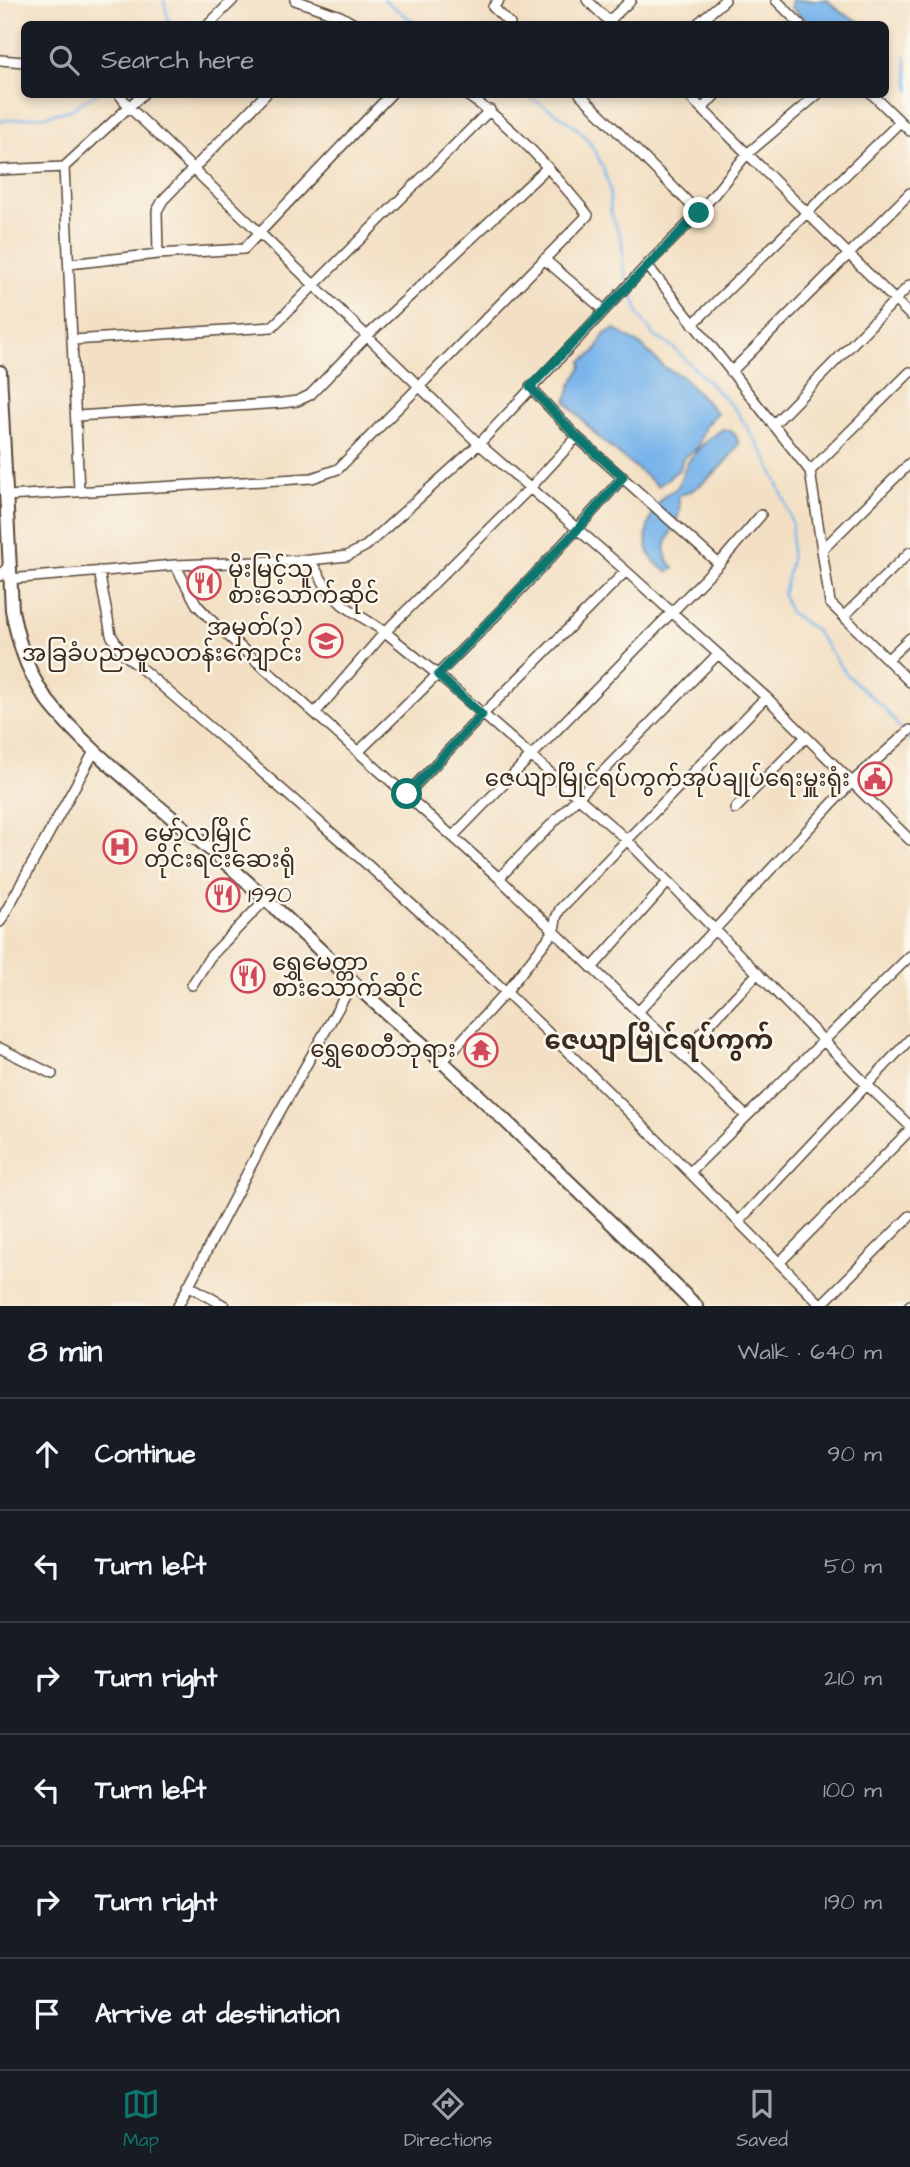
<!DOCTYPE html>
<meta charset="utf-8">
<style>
:root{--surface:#171b24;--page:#20242c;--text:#f1f3f6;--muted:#9ea1a6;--line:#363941;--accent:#0f766e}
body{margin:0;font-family:"Architects Daughter","Noto Sans Myanmar",sans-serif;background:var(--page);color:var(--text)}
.stop{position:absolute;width:21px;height:21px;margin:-16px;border:5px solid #0f766e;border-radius:50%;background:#fff}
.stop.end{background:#0f766e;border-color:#fff;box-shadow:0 2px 7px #0008}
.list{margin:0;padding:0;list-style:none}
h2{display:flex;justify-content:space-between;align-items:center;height:91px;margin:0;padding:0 28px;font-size:30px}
h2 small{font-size:23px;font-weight:400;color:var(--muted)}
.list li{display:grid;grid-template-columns:46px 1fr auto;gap:21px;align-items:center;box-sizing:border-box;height:112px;padding:0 28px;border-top:2px solid var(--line)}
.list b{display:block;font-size:26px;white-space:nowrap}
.list em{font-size:23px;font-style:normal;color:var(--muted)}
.icon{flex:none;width:38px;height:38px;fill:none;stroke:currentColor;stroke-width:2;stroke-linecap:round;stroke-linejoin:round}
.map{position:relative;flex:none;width:910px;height:1306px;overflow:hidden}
.search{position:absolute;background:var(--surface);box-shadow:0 4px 10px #0003;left:21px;right:21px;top:21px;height:77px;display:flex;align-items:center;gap:18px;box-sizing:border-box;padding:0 24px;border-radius:10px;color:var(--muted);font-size:26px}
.sheet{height:763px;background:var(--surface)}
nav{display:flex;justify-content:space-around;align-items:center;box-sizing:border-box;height:98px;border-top:2px solid var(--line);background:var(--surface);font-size:19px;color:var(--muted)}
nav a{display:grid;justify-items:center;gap:4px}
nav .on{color:var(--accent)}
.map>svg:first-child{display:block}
.water{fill:#79b5eb;stroke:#5a7084;stroke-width:2}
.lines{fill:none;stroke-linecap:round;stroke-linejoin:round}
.stream{stroke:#79b5eb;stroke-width:2.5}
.minor-casing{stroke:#574537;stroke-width:12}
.secondary-casing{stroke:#574537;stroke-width:16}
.minor{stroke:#fff;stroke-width:9}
.secondary{stroke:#fff;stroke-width:12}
.route{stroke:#0f766e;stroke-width:9}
.labels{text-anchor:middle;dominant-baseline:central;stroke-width:5;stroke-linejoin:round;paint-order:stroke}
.poi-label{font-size:23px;fill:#3b2a1e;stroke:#fbf7ec;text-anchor:start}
.quarter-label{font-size:26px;font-weight:bold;fill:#3b2a1e;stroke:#fbf7ec}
</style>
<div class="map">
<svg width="910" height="1306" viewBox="0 0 910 1306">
<rect width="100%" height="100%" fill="#fbf7ec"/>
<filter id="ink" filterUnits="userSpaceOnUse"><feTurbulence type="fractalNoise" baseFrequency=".0143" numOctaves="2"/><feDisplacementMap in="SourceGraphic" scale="14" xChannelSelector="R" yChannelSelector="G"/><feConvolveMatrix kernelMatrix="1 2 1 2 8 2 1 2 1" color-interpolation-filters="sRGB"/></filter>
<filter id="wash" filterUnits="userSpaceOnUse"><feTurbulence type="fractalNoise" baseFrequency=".00686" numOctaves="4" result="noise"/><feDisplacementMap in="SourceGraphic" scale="28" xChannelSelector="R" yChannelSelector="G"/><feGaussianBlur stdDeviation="1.57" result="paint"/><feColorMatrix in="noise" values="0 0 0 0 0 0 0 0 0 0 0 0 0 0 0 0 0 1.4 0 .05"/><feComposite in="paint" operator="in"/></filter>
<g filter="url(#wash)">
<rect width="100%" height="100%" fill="#f3e0c4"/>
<path class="water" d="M792 0H827L842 13 864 24H810L791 7Z
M615 329 642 346 665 368 683 377 717 413 705 426 697 448 683 458 680 469 658 486 598 437 566 402 571 385 582 367V361C587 358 593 355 596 350 604 338 599 335 615 329Z
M723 429 733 432 739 443C732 457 697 494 681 494L678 498C687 527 649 542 674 568L669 572C636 556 644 522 663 497 668 491 676 492 679 484 682 479 682 473 685 468 692 453 708 438 723 429Z"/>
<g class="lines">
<path class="stream" d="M164 0 169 24
M384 0 417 24
M905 56 910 90
M524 94C570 122 593 130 609 186 611 194 609 204 611 212 613 221 618 229 621 238 624 252 621 267 627 280
M0 121 45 116 70 110 96 94
M630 286 639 315 654 336 673 347 736 410 766 457 785 501 792 524 791 560 783 595 790 613 814 629 848 676 883 707 910 741"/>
</g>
</g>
<g filter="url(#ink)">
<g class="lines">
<defs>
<path id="minor" d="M295 0 340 16 354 24
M499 0 493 7 510 24
M587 0 612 24
M776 0 800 24
M609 21 631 0
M209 24 233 0
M697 24 725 0
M0 60 24 62
M119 94 130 108 479 444 626 571 766 697 910 840
M580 94 699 213
M687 94 910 315
M872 94 910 131
M703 108 716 94
M64 167 79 491
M0 170 64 167 143 94
M158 254 157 211 163 200 266 94
M544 259 604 310
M69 264 158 254 244 249 391 94
M647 265 810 471 830 603 910 682
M693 324 900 122
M73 340 272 327 490 110
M731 372 910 193
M530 387 577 437 719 564
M76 416 282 403 297 401 310 395 367 336 548 167
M773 425 910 285
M810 471 910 372
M7 496 312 478 338 469 588 215C551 170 514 126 465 94
M822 550 910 463
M310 560 328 590 343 605 385 632 438 675 626 839 866 1084 910 1126
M175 565 197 605 216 625 499 878 746 1116
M99 571 111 635 122 652C252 763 383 875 507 993 614 1095 718 1201 822 1306
M0 576 9 565
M9 579 175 565 310 560 347 556 366 546 479 444 647 265 699 213 747 154 818 94
M844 616 910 552
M887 660 910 638
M315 713 385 632 531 487 577 437
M358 752C450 664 540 573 623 477
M407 794 482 715 626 571
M735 809 806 737
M453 836 719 564 761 515
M499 878 718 654
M0 922 95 750
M592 968 668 882
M192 985 210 957 266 899
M638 1012 853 781 910 730
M0 1048 52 1074
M681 1054 758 973
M442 1062 506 992 554 931 556 918 560 909 766 697
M690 1172 910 956
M739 1221 910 1039
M779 1263 910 1130
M188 1285 225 1306
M821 1305 910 1216
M178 1306 269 1131 353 982
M909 1306 910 1305"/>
<path id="secondary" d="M0 372 12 610C19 647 30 682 56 711 110 773 184 824 245 880 282 914 318 947 353 982 383 1012 417 1038 448 1067 532 1145 614 1225 696 1306"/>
</defs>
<use href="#minor" class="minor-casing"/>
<use href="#secondary" class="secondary-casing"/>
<use href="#minor" class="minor"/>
<use href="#secondary" class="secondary"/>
</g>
</g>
<g class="lines" filter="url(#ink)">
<path class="route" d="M407 794 482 715 438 675 577 530 623 477 577 437 530 387 699 213"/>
</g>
<defs>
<symbol id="restaurant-ring" viewBox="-11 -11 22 22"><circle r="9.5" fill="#fbf7ec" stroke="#d1495b" stroke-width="1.5"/><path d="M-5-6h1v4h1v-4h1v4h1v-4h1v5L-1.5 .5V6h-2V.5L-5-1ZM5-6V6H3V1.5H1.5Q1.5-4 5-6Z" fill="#d1495b"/></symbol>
<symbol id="school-ring" viewBox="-11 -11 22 22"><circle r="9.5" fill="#fbf7ec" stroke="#d1495b" stroke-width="1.5"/><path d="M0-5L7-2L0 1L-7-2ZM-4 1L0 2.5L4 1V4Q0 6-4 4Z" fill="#d1495b"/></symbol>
<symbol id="civic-ring" viewBox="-11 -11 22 22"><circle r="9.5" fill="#fbf7ec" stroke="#d1495b" stroke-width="1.5"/><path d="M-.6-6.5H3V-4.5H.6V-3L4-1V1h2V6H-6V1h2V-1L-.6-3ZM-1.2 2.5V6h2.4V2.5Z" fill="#d1495b"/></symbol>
<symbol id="hospital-ring" viewBox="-11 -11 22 22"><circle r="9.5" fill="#fbf7ec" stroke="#d1495b" stroke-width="1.5"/><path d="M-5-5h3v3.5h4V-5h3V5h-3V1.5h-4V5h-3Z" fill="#d1495b"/></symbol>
<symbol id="temple-ring" viewBox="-11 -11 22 22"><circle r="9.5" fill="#fbf7ec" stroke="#d1495b" stroke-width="1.5"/><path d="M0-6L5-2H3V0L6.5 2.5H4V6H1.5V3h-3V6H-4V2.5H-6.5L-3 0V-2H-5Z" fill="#d1495b"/></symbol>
</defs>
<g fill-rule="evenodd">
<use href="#restaurant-ring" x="185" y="564" width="38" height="38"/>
<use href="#school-ring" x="307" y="622" width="38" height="38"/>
<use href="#civic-ring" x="856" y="760" width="38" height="38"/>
<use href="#hospital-ring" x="101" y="828" width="38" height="38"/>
<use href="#restaurant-ring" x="204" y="876" width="38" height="38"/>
<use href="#restaurant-ring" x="229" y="957" width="38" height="38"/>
<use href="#temple-ring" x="462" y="1031" width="38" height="38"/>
</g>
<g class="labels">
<g class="poi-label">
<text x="228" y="570">မိုးမြင့်သူ<tspan x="228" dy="26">စားသောက်ဆိုင်</tspan></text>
<text x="302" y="628" text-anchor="end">အမှတ်(၁)<tspan x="302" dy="26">အခြခံပညာမူလတန်းကျောင်း</tspan></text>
<text x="850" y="779" text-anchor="end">ဇေယျာမြိုင်ရပ်ကွက်အုပ်ချုပ်ရေးမှူးရုံး</text>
<text x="144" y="834">မော်လမြိုင်<tspan x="144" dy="26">တိုင်းရင်းဆေးရုံ</tspan></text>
<text x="248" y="895">1990</text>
<text x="272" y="963">ရွှေမေတ္တာ<tspan x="272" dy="26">စားသောက်ဆိုင်</tspan></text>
<text x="456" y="1050" text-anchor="end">ရွှေစေတီဘုရား</text>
</g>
<g class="quarter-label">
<text x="659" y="1041">ဇေယျာမြိုင်ရပ်ကွက်</text>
</g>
</g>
</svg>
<div class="stop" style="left:407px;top:794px"></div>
<div class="stop end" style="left:699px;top:213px"></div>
<div class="search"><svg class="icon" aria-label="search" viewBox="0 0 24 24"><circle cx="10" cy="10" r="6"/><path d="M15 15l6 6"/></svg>Search here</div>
</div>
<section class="sheet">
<h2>8 min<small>Walk · 640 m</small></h2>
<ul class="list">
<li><svg class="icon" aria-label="ahead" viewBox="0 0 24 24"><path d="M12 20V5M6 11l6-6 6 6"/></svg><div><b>Continue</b></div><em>90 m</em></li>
<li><svg class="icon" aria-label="left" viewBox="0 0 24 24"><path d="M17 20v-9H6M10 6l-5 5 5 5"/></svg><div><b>Turn left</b></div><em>50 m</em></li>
<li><svg class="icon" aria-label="right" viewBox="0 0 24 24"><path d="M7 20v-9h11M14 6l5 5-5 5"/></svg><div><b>Turn right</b></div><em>210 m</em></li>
<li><svg class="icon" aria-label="left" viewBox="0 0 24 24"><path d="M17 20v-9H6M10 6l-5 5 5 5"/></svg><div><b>Turn left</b></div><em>100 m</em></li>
<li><svg class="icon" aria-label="right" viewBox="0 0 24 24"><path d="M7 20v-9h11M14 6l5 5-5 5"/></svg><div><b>Turn right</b></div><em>190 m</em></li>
<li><svg class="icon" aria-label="arrive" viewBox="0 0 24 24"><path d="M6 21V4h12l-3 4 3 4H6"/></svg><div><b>Arrive at destination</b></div></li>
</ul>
</section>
<nav>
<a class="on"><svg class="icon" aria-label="map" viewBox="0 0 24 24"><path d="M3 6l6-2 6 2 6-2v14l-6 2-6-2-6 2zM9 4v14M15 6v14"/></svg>Map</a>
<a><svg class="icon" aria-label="directions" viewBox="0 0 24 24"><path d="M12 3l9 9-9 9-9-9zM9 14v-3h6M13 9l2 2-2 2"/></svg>Directions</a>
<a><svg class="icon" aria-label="saved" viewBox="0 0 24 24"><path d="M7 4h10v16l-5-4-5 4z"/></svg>Saved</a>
</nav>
